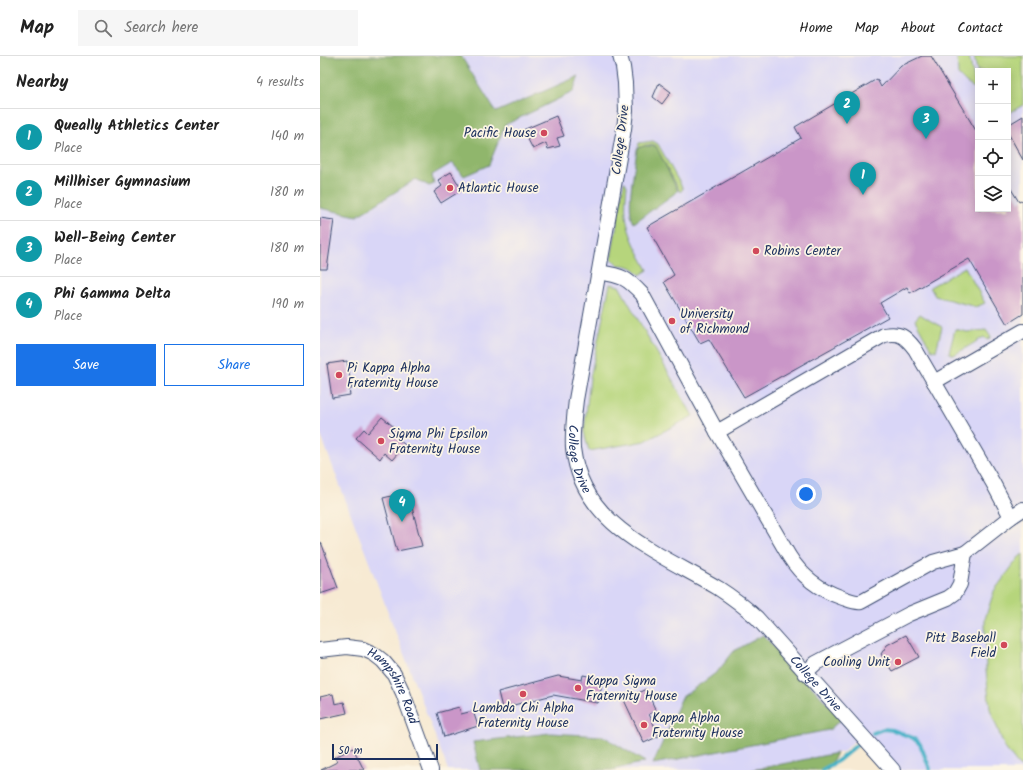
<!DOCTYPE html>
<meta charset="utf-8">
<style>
:root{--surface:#fff;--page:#f6f6f6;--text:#222;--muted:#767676;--line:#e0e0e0;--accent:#1a73e8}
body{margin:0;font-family:Kalam,sans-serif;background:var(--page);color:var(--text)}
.controls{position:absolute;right:12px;top:12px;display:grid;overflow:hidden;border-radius:0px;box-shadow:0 2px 10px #0003}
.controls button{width:36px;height:36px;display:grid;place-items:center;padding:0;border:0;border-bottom:1px solid var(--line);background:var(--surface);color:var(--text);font:20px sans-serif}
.scale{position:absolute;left:12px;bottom:10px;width:106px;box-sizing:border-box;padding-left:4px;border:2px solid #1b2f5e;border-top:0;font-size:11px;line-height:14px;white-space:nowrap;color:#1b2f5e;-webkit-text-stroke:3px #fcf5e5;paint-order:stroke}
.you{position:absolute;left:486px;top:438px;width:14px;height:14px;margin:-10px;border:3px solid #fff;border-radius:50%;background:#1a73e8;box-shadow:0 0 0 6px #1a73e833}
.badge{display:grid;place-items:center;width:26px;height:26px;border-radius:50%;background:var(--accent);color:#fff;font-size:13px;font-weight:700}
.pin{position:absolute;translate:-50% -33px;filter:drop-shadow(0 1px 2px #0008)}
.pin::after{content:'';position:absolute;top:21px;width:14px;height:12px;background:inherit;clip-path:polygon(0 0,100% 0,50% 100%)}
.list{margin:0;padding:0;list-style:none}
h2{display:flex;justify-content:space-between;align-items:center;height:52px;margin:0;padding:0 16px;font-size:17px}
h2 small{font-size:13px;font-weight:400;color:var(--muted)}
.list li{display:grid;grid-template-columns:26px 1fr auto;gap:12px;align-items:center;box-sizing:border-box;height:56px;padding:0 16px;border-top:1px solid var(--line)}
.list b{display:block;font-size:15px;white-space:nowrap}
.list p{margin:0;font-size:13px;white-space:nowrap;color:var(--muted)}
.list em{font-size:13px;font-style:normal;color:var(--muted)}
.actions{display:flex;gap:8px;padding:12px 16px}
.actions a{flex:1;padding:9px 0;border:1px solid var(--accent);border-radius:0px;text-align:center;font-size:14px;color:var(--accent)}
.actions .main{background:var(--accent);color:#fff}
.icon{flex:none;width:22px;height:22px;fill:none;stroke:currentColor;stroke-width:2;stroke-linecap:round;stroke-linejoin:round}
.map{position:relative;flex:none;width:703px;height:714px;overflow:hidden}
header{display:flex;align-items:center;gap:24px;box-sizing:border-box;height:56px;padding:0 20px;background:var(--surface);border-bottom:1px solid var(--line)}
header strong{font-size:19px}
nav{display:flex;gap:22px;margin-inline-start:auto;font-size:14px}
.search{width:280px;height:36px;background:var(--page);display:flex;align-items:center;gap:10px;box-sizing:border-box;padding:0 14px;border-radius:0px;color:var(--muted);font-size:15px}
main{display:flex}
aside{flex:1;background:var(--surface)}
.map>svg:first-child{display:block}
.built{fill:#d9d6f7;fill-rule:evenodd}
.green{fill:#b6d57c;stroke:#68826d}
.forest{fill:#90b66c;stroke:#567265}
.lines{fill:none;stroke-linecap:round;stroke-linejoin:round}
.stream{stroke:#49b3c7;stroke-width:4}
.building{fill:#ca96c8}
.minor-casing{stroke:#3c4b70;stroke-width:16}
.minor{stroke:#fff;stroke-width:14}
.poi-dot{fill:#d1495b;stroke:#fcf5e5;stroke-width:1.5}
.labels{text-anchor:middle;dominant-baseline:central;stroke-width:3.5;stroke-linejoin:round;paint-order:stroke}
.poi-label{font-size:13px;fill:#1b2f5e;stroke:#fcf5e5;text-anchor:start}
.street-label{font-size:13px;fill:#1b2f5e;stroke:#fcf5e5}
</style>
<header>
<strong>Map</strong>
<div class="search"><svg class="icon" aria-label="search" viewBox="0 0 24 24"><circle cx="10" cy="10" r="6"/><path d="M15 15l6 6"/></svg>Search here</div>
<nav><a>Home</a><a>Map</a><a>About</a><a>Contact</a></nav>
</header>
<main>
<aside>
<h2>Nearby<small>4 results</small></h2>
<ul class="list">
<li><span class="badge" style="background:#0f9aa8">1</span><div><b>Queally Athletics Center</b><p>Place</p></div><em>140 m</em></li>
<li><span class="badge" style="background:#0f9aa8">2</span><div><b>Millhiser Gymnasium</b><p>Place</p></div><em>180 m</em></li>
<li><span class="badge" style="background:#0f9aa8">3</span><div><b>Well-Being Center</b><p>Place</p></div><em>180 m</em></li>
<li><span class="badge" style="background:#0f9aa8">4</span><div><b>Phi Gamma Delta</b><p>Place</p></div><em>190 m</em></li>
</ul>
<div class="actions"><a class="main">Save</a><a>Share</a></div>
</aside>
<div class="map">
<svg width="703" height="714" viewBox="0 0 703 714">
<rect width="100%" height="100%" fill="#fcf5e5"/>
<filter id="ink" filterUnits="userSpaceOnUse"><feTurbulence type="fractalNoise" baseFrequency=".025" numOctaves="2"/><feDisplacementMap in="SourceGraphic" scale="8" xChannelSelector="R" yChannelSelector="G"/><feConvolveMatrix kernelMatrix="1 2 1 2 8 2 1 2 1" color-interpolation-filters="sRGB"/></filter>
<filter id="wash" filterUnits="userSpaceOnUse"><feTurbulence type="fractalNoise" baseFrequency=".012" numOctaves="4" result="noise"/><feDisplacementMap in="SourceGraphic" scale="16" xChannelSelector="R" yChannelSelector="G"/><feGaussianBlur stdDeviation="0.9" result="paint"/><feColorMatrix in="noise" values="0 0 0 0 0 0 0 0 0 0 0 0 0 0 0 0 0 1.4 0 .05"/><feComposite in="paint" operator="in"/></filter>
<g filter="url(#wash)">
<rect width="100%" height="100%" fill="#f7ead3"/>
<path class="built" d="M0 0H703V714H573L545 682 534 685 523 696 428 714H128L0 377ZM658 15H688V153H658Z"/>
<path class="green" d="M637 0H649L656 33 646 27 638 19Z
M654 0H703V49L691 56 688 57V15H658V19Z
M333 85 338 88 363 133 360 136 335 89H326L318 92 319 87Z
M304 126H305L307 130C306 140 305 149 306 159 308 180 319 197 328 214L320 219C314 211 307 209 298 209L294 205 291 203Z
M645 211 665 247 656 251 615 240 610 231Z
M290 228 299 230 373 360 325 385 269 395 264 376 270 322Z
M600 258 611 265 622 271 616 295 611 293 595 264Z
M635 273 647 276 666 274 671 281 667 284 664 281 634 299 629 297Z
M703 498V712L698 709 685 692 670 653 666 614 665 563 674 535 699 501Z"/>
<path class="forest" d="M0 0H141L176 56 259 20 253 36 185 69 169 109 144 120 132 107 112 119 114 128 109 130 96 123 37 160 0 152Z
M324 90H336L358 135 314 167C305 154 315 110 317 93L318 92Z
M443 579 522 663 509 674 333 708 362 641 389 622 398 615 414 595Z
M230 677 283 680 325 706 292 714H160L153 686Z
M517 697 508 714H432Z"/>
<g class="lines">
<path class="stream" d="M553 677 563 673 573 674 593 682 600 688 610 713
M502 714 519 704 539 687"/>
</g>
<g id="blocks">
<path class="building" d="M602 0H611L658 78V153H688V128L699 146 703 144V258L687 268 649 203 590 237 587 231 560 247 568 261 424 341 389 283 380 287 344 226 354 219 327 171 481 82 475 71 557 23 561 31 581 10Z
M339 27 351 36 342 48 333 41Z
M236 60 244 80 237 82 240 90 228 93 226 87 213 93 203 74Z
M703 60V104L688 77V69Z
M131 116 142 134 121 147 114 136 122 130 118 124Z
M0 162 14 164 7 213H0Z
M27 305 32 333H29L30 339 12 342 7 308Z
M62 361 80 376 76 381 85 389 72 404 64 397 60 403 36 382 44 373 48 377Z
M88 436 102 490 77 495 63 442Z
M0 486H1L18 532 0 538Z
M586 579 599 601 572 615 561 598 567 589Z
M263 619 283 623 278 647 233 639 182 652 178 636 238 620 262 624Z
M326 633 336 655 329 658 339 680 324 687 304 644Z
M13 638 15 648 24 646 27 657 0 663V641Z
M139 651 141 658 153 655 158 670 124 681 117 657Z
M33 692 44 714H1L17 706 15 701Z"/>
</g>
</g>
<g filter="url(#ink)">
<use href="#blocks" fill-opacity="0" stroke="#3c4b70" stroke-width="1"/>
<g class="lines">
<defs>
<g id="minor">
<path id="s1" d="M300 0 303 11 305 27 306 55 304 73 256 344C254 360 252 376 253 392 262 471 340 497 398 532 412 541 425 551 437 562L573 714"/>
<path d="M279 216C302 220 306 221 322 238L397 376 469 500C482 521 499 534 523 542 529 544 535 547 541 546L613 506 645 497 640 528 635 537 628 542 589 558 496 607 485 617"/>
<path d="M614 326 703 275"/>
<path d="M397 376 564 279C580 276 585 280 595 293L673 427 691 461"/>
<path d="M645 497 691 461 703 453"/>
<path id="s2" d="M0 594 27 591 43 593 54 598 63 605 74 618 83 637 111 714"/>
</g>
</defs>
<use href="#minor" class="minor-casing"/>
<use href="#minor" class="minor"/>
</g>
</g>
<g class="poi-dot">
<circle cx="224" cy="77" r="4"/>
<circle cx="130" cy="132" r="4"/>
<circle cx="436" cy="195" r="4"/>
<circle cx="352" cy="265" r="4"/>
<circle cx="19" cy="319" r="4"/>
<circle cx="61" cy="385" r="4"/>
<circle cx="684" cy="589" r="4"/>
<circle cx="578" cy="606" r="4"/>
<circle cx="258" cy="632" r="4"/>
<circle cx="203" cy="638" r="4"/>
<circle cx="324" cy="669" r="4"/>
</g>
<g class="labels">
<g class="poi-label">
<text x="216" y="77" text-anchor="end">Pacific House</text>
<text x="138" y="132">Atlantic House</text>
<text x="444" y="195">Robins Center</text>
<text x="360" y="258">University<tspan x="360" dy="15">of Richmond</tspan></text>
<text x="27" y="312">Pi Kappa Alpha<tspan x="27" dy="15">Fraternity House</tspan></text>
<text x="69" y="378">Sigma Phi Epsilon<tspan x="69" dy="15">Fraternity House</tspan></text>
<text x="676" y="582" text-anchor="end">Pitt Baseball<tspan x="676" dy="15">Field</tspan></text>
<text x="570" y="606" text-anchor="end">Cooling Unit</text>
<text x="266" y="625">Kappa Sigma<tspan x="266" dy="15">Fraternity House</tspan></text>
<text x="203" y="652" text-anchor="middle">Lambda Chi Alpha<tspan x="203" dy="15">Fraternity House</tspan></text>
<text x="332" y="662">Kappa Alpha<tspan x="332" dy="15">Fraternity House</tspan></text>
</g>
<g class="street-label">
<text transform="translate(301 84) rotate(-83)">College Drive</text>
<text stroke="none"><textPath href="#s1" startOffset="409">College Drive</textPath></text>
<text stroke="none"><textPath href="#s1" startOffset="745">College Drive</textPath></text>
<text stroke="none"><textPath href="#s2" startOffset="93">Hampshire Road</textPath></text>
</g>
</g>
</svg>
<div class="controls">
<button>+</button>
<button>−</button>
<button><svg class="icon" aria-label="locate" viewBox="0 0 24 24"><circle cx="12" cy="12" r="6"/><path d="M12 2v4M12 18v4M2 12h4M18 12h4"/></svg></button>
<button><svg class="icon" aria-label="layers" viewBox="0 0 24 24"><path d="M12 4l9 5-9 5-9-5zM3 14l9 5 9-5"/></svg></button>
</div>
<div class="scale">50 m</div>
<div class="you"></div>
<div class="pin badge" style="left:543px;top:139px;background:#0f9aa8">1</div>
<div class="pin badge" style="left:527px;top:68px;background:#0f9aa8">2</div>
<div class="pin badge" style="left:606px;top:83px;background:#0f9aa8">3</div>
<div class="pin badge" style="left:82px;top:466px;background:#0f9aa8">4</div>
</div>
</main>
